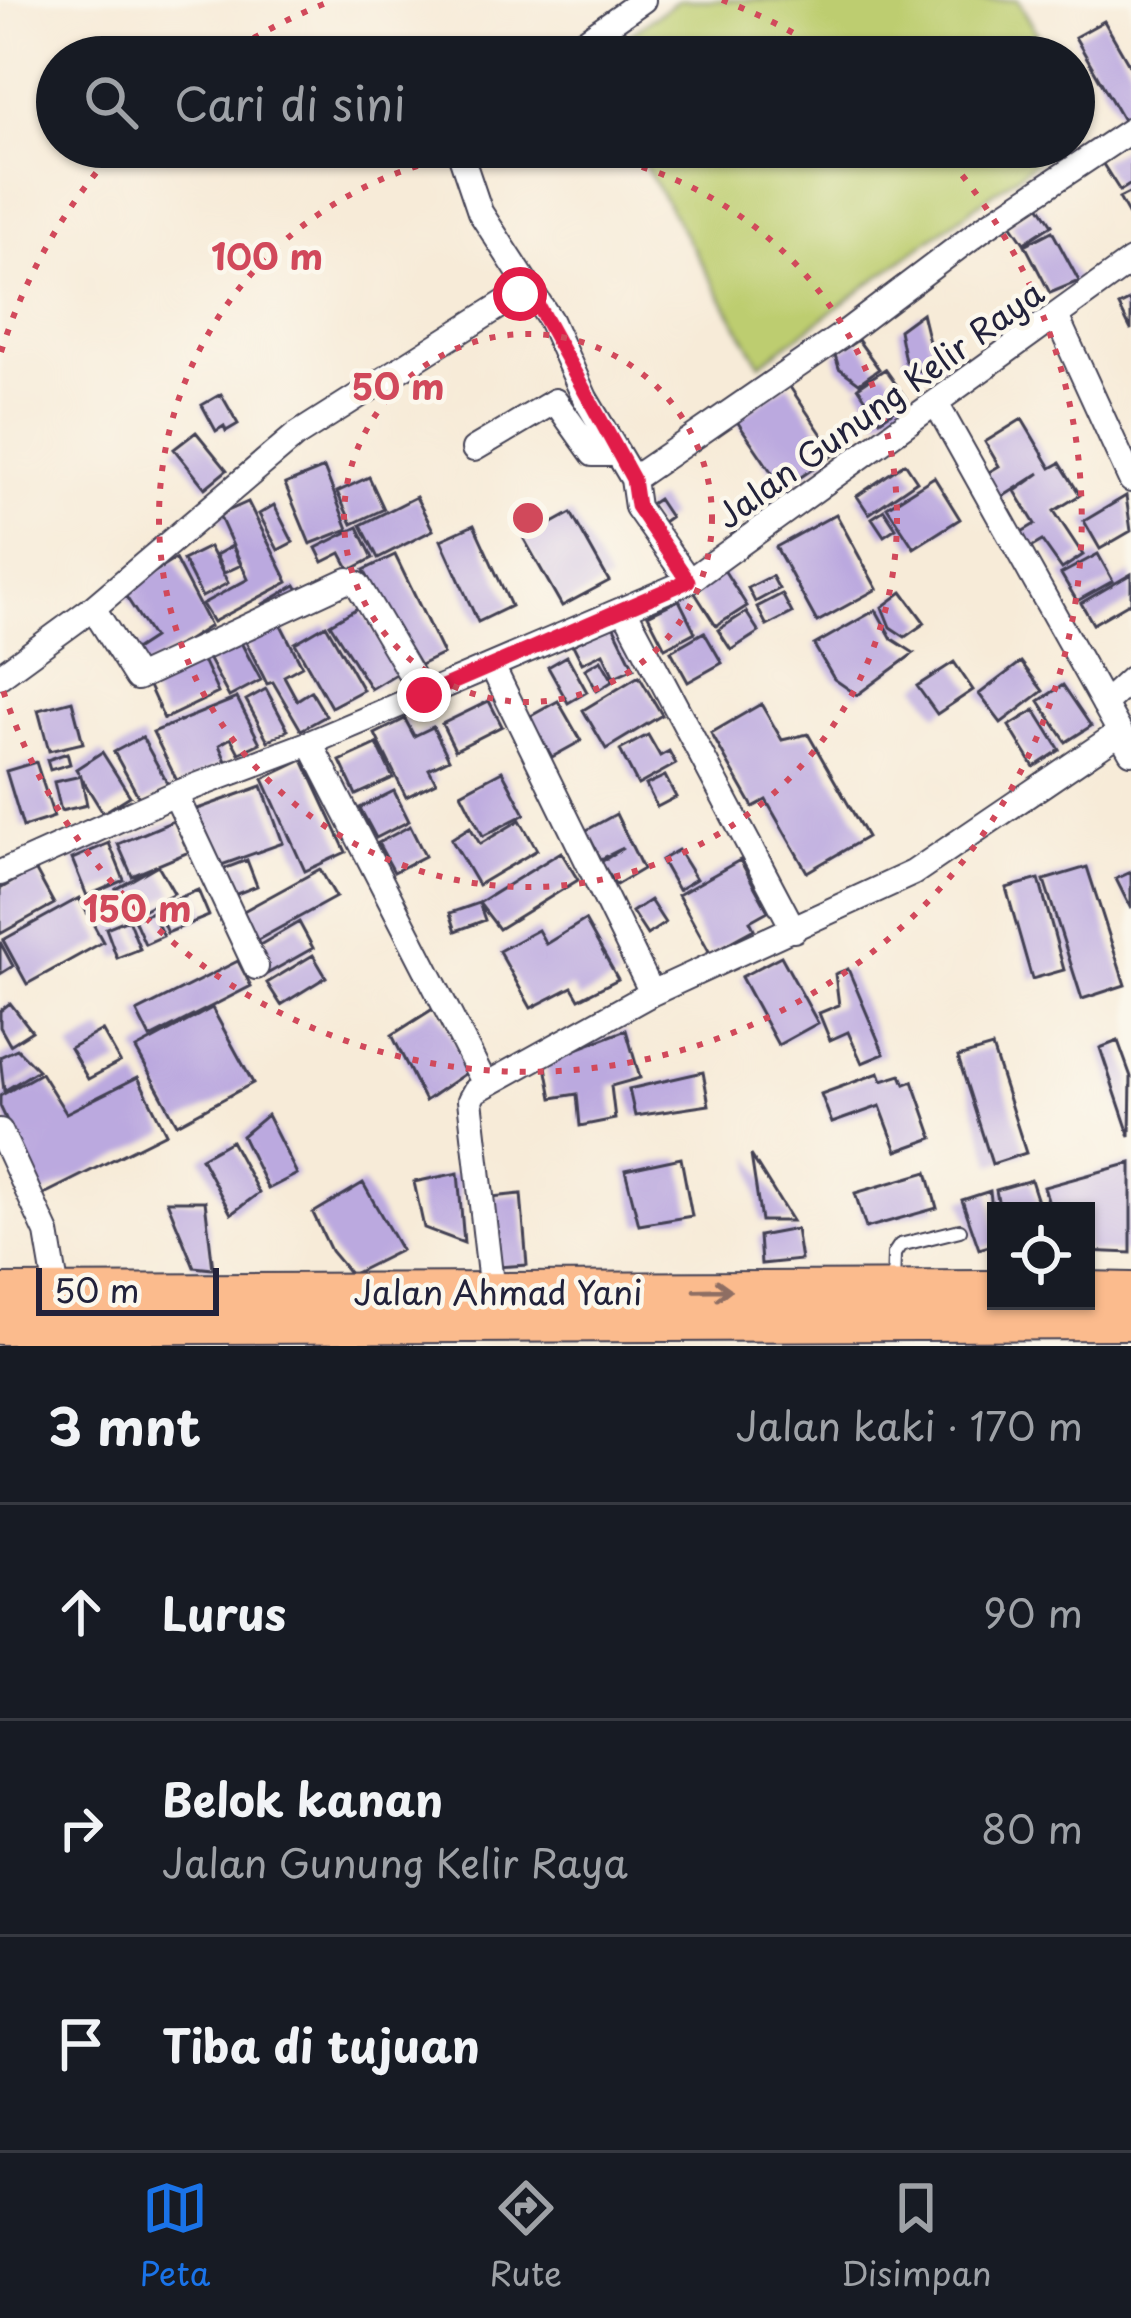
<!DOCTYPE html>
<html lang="id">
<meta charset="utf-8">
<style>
:root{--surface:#171b24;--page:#242831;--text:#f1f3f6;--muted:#9ea1a6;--line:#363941;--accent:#1a73e8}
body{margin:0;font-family:"Playpen Sans",sans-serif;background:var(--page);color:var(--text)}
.controls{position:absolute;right:36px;bottom:36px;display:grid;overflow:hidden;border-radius:0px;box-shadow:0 3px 9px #0004}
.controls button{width:108px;height:108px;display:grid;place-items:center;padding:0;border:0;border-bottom:3px solid var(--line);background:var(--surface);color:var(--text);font:60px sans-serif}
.scale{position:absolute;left:36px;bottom:30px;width:183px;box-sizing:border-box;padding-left:12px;border:6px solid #22223b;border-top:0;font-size:33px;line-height:42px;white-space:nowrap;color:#22223b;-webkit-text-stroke:9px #fbf7ec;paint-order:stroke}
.stop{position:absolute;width:36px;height:36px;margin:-27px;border:9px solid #e11d48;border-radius:50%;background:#fff}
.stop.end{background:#e11d48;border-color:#fff;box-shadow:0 3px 12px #0008}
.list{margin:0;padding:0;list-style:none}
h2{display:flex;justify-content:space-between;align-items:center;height:156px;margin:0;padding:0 48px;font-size:51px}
h2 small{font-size:39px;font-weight:400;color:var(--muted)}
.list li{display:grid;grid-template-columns:78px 1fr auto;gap:36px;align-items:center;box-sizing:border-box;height:216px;padding:0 48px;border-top:3px solid var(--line)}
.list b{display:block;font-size:45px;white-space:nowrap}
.list p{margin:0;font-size:39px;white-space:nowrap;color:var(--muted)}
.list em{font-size:39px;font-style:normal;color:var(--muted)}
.icon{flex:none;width:66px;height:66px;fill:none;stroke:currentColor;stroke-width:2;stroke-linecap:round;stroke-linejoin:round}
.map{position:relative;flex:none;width:1131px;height:1346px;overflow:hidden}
.search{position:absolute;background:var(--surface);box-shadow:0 3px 9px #0004;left:36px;right:36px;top:36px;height:132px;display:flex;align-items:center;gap:30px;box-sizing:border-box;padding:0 42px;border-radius:66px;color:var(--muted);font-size:45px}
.sheet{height:804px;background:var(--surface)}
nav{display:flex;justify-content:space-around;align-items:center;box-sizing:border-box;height:168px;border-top:3px solid var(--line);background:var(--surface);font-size:33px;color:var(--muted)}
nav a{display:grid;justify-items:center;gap:6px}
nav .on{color:var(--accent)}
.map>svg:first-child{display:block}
.pitch{fill:#bdcd70;stroke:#707856;stroke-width:3}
.building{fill:#bba9df}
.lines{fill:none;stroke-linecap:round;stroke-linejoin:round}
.service-casing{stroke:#424053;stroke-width:16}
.minor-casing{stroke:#424053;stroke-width:28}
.primary-casing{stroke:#424053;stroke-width:40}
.service{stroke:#fff;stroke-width:12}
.minor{stroke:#fff;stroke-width:24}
.primary{stroke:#fbbb8d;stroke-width:36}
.oneway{stroke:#8e6e64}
.route{stroke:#e11d48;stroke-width:15}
.ring{fill:none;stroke:#d1495b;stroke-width:6;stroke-dasharray:6 12}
.labels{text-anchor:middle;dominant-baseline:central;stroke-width:9;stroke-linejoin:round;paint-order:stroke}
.street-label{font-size:33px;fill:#22223b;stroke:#fbf7ec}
.centre{fill:#d1495b;stroke:#fbf7ec;stroke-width:6}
.ring-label{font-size:36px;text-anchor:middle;font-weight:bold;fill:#d1495b;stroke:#fbf7ec;stroke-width:9;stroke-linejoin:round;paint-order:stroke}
</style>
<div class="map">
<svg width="1131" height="1346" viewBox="0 0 1131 1346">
<rect width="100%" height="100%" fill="#fbf7ec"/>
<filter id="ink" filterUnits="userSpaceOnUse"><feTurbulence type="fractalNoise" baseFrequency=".00833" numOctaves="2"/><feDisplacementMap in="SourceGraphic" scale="24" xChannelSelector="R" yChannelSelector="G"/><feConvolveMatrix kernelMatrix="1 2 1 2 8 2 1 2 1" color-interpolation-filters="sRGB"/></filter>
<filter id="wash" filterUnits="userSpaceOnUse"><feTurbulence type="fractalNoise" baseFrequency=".004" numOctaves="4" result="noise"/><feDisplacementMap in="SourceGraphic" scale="48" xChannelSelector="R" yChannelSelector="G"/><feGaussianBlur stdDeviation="2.7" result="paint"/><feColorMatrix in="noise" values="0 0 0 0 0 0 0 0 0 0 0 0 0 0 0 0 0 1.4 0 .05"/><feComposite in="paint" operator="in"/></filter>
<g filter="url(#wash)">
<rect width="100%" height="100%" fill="#f7ebd8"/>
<path class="pitch" d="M679 0H1018L1051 57H597Z
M634 147H1056L760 364Z"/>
<g id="blocks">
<path class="building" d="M1104 21 1131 68V118L1124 122 1075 37Z
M1131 143V184L1120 191 1101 161Z
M1131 192V219L1119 198Z
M1039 205 1052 225 1024 243 1011 224Z
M1052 231 1079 281 1050 293 1025 245Z
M1131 300V330L1119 306Z
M922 313 929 342 952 360 926 375 905 361 899 330Z
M858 340 879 369 859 383 839 368 835 355Z
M885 369 908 401 880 420 858 387Z
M788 384 835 454 783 489 736 420Z
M221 394 238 424 226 431 224 426 216 431 202 405Z
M1022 419 1051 468 1060 463 1080 495 1054 511 1083 555 1062 569 1042 541 1030 548 1020 533 1035 524 1015 491 1040 473 999 499 984 475 999 466 985 442Z
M196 432 227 470 205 488 174 449Z
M905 463 917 481 869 514 857 496Z
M324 468 348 529 310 544 285 484Z
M369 477 384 509 352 524 337 492Z
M934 477 960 519 914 548 887 507Z
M1126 496 1131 531 1100 549 1084 521Z
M416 497 433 530 378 558 361 525Z
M658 499 670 517 656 527 643 509Z
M248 502 288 582 213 622 202 604 248 579 219 515Z
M274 505 293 542 278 550 259 514Z
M884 510 896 528 884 536 872 518Z
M571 513 609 581 562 606 524 539Z
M836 514 877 589 817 622 776 547Z
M474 525 511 606 478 622 441 540Z
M358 527 373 558 350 570 341 553 323 562 316 548Z
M232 546 241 565 224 573 216 555Z
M209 547 228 583 202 597 183 560Z
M1098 554 1113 581 1077 601 1061 574Z
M395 555 443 654 412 669 364 570Z
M175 559 210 626 135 674 124 657 153 638 123 592Z
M724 570 747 606 716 626 693 590Z
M1131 574V602L1093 624 1081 603Z
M772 576 779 589 755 602 748 588Z
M296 585 302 595 269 614 263 604Z
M902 592 925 623 905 637 890 627 882 607Z
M782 594 792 613 767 626 757 607Z
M679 600 695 632 665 648 648 615Z
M359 607 399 672 371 689 330 624Z
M876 610 892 639 914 653 857 695 834 679 814 645Z
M746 612 759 632 731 650 718 630Z
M279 621 302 666 284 676 297 700 311 691 326 716 301 730 273 682 267 684 244 638Z
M326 625 363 690 331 707 295 643Z
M613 625 634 668 614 677 603 653 582 663 573 645Z
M704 632 722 663 688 682 671 651Z
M239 639 261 680 229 697 207 656Z
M567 656 587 692 568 703 548 667Z
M202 658 218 693 164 719 148 684Z
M601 660 613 681 597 691 585 669Z
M954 662 973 690 937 714 917 686Z
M1021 662 1043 691 1001 723 979 694Z
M639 676 662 715 606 749 583 710Z
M1063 685 1091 726 1066 742 1039 701Z
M266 689 288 730 268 741 246 700Z
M237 698 260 743 239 753 231 738 219 745 226 761 179 785 153 732Z
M72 701 83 743 49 751 38 710Z
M489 701 502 726 455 750 442 724Z
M558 701 581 741 552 757 529 717Z
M761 704 782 740 808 734 867 837 807 872 766 800 753 807 711 733Z
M1035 710 1060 750 1034 767 1009 726Z
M405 719 414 736 433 727 449 759 429 769 436 782 406 797 375 734Z
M648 735 660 756 669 751 676 764 638 785 620 750Z
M142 737 170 788 142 803 114 752Z
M377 744 393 778 356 795 340 761Z
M102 752 130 796 103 813 76 769Z
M67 753 70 764 50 770 47 760Z
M303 760 346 852 305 871 263 779Z
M36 762 54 817 23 827 6 771Z
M502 771 525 814 483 836 461 793Z
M81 776 87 805 61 811 54 782Z
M665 776 676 797 657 807 646 785Z
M262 786 283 843 213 868 192 811Z
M394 791 409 821 376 838 360 808Z
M616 814 643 869 616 885 601 862 623 848 601 859 585 831Z
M176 820 189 852 132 876 118 844Z
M520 820 537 850 478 885 451 839 470 827 480 844Z
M410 826 425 856 394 872 378 843Z
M109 843 124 880 87 896 72 859Z
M678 850 696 879 678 890 661 860Z
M561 852 578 880 499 929 479 903Z
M247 860 257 886 229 897 218 871Z
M740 860 768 911 750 921 754 929 710 953 678 895Z
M158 865 174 893 132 916 116 889Z
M1087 867 1125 985 1082 999 1044 880Z
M35 869 54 904 0 934V889Z
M320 869 336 897 254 942 238 914Z
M1131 872V909L1116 879Z
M1039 879 1064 970 1032 979 1006 888Z
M198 890 209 916 167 933 156 907Z
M79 898 103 942 27 984 3 940Z
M650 900 665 923 647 935 632 912Z
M479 903 485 920 456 931 450 913Z
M152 912 163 936 145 944 134 919Z
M128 919 140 949 117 958 106 928Z
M585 920 618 979 579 999 572 987 531 1008 499 951 538 930 546 944Z
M299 922 313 948 267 974 253 949Z
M0 942 13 966 0 974Z
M313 955 326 977 281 1005 267 983Z
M781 956 818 1023 778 1045 741 977Z
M238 961 251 986 150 1038 137 1012Z
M848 969 884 1054 862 1063 848 1032 830 1040 819 1013 839 1005 835 974Z
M10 1003 32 1031 10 1045 0 1027V1011Z
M436 1007 469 1071 425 1101 392 1035Z
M212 1008 253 1083 177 1124 136 1049Z
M102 1030 120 1062 88 1079 70 1048Z
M626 1030 640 1078 611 1086 615 1119 580 1126 577 1094 552 1098 545 1061Z
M1118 1041 1131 1077 1130 1137 1100 1048Z
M992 1047 1026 1153 992 1164 958 1057Z
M17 1049 38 1070 4 1091 0 1057Z
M703 1072 709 1105 635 1116 629 1089Z
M41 1073 66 1113 138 1077 166 1133 42 1195 0 1106V1096Z
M879 1073 882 1081 901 1075 905 1084 913 1081 933 1138 897 1151 880 1106 832 1123 821 1094Z
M267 1115 297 1174 268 1189 242 1136Z
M231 1141 259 1193 231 1214 201 1158Z
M751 1155 792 1221H761Z
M681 1158 692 1216 639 1225 625 1170Z
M1131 1163V1253L1086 1251V1211H1051L1044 1187Z
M927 1172 937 1208 866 1228 855 1193Z
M458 1173 464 1243 424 1228 414 1182Z
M1031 1180 1041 1211H1000L996 1190Z
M363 1183 401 1250 351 1275 331 1251 313 1213Z
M990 1191 996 1244 979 1249 962 1200Z
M521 1194 527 1265 497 1267 491 1197Z
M167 1201H205L213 1269 194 1267Z
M796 1229 801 1260 761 1264 759 1236Z"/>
</g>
</g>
<g filter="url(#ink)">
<use href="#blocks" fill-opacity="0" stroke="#424053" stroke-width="3"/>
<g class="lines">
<defs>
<path id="service" d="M893 1287 894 1254 900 1245 960 1230"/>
<path id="minor" d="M562 57 643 0
M458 147 480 212 550 320 585 398 633 479
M1056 316 1131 480
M937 405 1131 752
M474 449 555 401 593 454H618
M689 581 637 507 633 479 842 335 985 227 1131 130
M624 609 794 930
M492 666 652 993
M0 676 93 608
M423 695 358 585 348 580 137 678 93 608 295 436 528 288
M1104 704 1131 679
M310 743 484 1082
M175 794 256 967
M0 873 175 794 310 743 689 581 1131 261
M0 1131 47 1233 59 1303
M493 1301 470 1100 475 1091 652 993 913 873 1119 733"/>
<path id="primary" d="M1086 1290 1131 1291
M0 1293 996 1289
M0 1326 1131 1321"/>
</defs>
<use href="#service" class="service-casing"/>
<use href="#minor" class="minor-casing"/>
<use href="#primary" class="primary-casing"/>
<use href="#service" class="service"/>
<use href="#minor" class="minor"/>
<use href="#primary" class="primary"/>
</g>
<defs><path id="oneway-shaft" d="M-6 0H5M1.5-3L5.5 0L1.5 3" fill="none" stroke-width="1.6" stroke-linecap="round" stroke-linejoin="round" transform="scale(3)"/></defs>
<use class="oneway" href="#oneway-shaft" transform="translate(713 1290) rotate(-1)"/>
</g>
<g class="lines" filter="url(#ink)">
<path class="route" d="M424 695 688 581 637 506 633 479 528 288 520 294"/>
</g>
<g class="ring">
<circle cx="528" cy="518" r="184"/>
<circle cx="528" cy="518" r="369"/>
<path d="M1 352A553 553 0 0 1 117 148M223 57A553 553 0 0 1 334 0M722 0A553 553 0 0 1 833 57M939 148A553 553 0 1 1 1 684"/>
</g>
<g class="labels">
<g class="street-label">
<text transform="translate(879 403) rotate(-36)">Jalan Gunung Kelir Raya</text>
<text x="498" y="1291">Jalan Ahmad Yani</text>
</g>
</g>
<circle cx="528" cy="518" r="18" class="centre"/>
<g class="ring-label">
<text x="267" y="270">100 m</text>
<text x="398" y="400">50 m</text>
<text x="137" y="922">150 m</text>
</g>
</svg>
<div class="controls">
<button><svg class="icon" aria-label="locate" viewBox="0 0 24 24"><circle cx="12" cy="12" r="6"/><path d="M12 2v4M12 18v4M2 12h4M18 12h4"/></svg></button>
</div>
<div class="scale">50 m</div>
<div class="stop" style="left:520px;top:294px"></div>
<div class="stop end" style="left:424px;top:695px"></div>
<div class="search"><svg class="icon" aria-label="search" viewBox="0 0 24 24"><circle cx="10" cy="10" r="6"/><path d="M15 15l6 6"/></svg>Cari di sini</div>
</div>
<section class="sheet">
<h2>3 mnt<small>Jalan kaki · 170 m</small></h2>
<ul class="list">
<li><svg class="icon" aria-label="ahead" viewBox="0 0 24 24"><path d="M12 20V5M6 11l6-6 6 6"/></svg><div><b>Lurus</b></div><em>90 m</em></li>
<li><svg class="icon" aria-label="right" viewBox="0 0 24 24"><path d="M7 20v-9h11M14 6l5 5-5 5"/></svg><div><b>Belok kanan</b><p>Jalan Gunung Kelir Raya</p></div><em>80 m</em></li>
<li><svg class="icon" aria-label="arrive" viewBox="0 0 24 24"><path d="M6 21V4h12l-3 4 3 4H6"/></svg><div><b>Tiba di tujuan</b></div></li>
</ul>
</section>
<nav>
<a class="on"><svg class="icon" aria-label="map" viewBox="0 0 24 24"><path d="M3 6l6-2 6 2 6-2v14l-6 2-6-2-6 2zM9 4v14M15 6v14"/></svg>Peta</a>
<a><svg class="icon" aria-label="directions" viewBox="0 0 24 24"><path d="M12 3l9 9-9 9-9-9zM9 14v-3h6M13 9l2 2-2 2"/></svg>Rute</a>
<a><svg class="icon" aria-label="saved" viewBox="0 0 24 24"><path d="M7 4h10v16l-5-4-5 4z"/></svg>Disimpan</a>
</nav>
